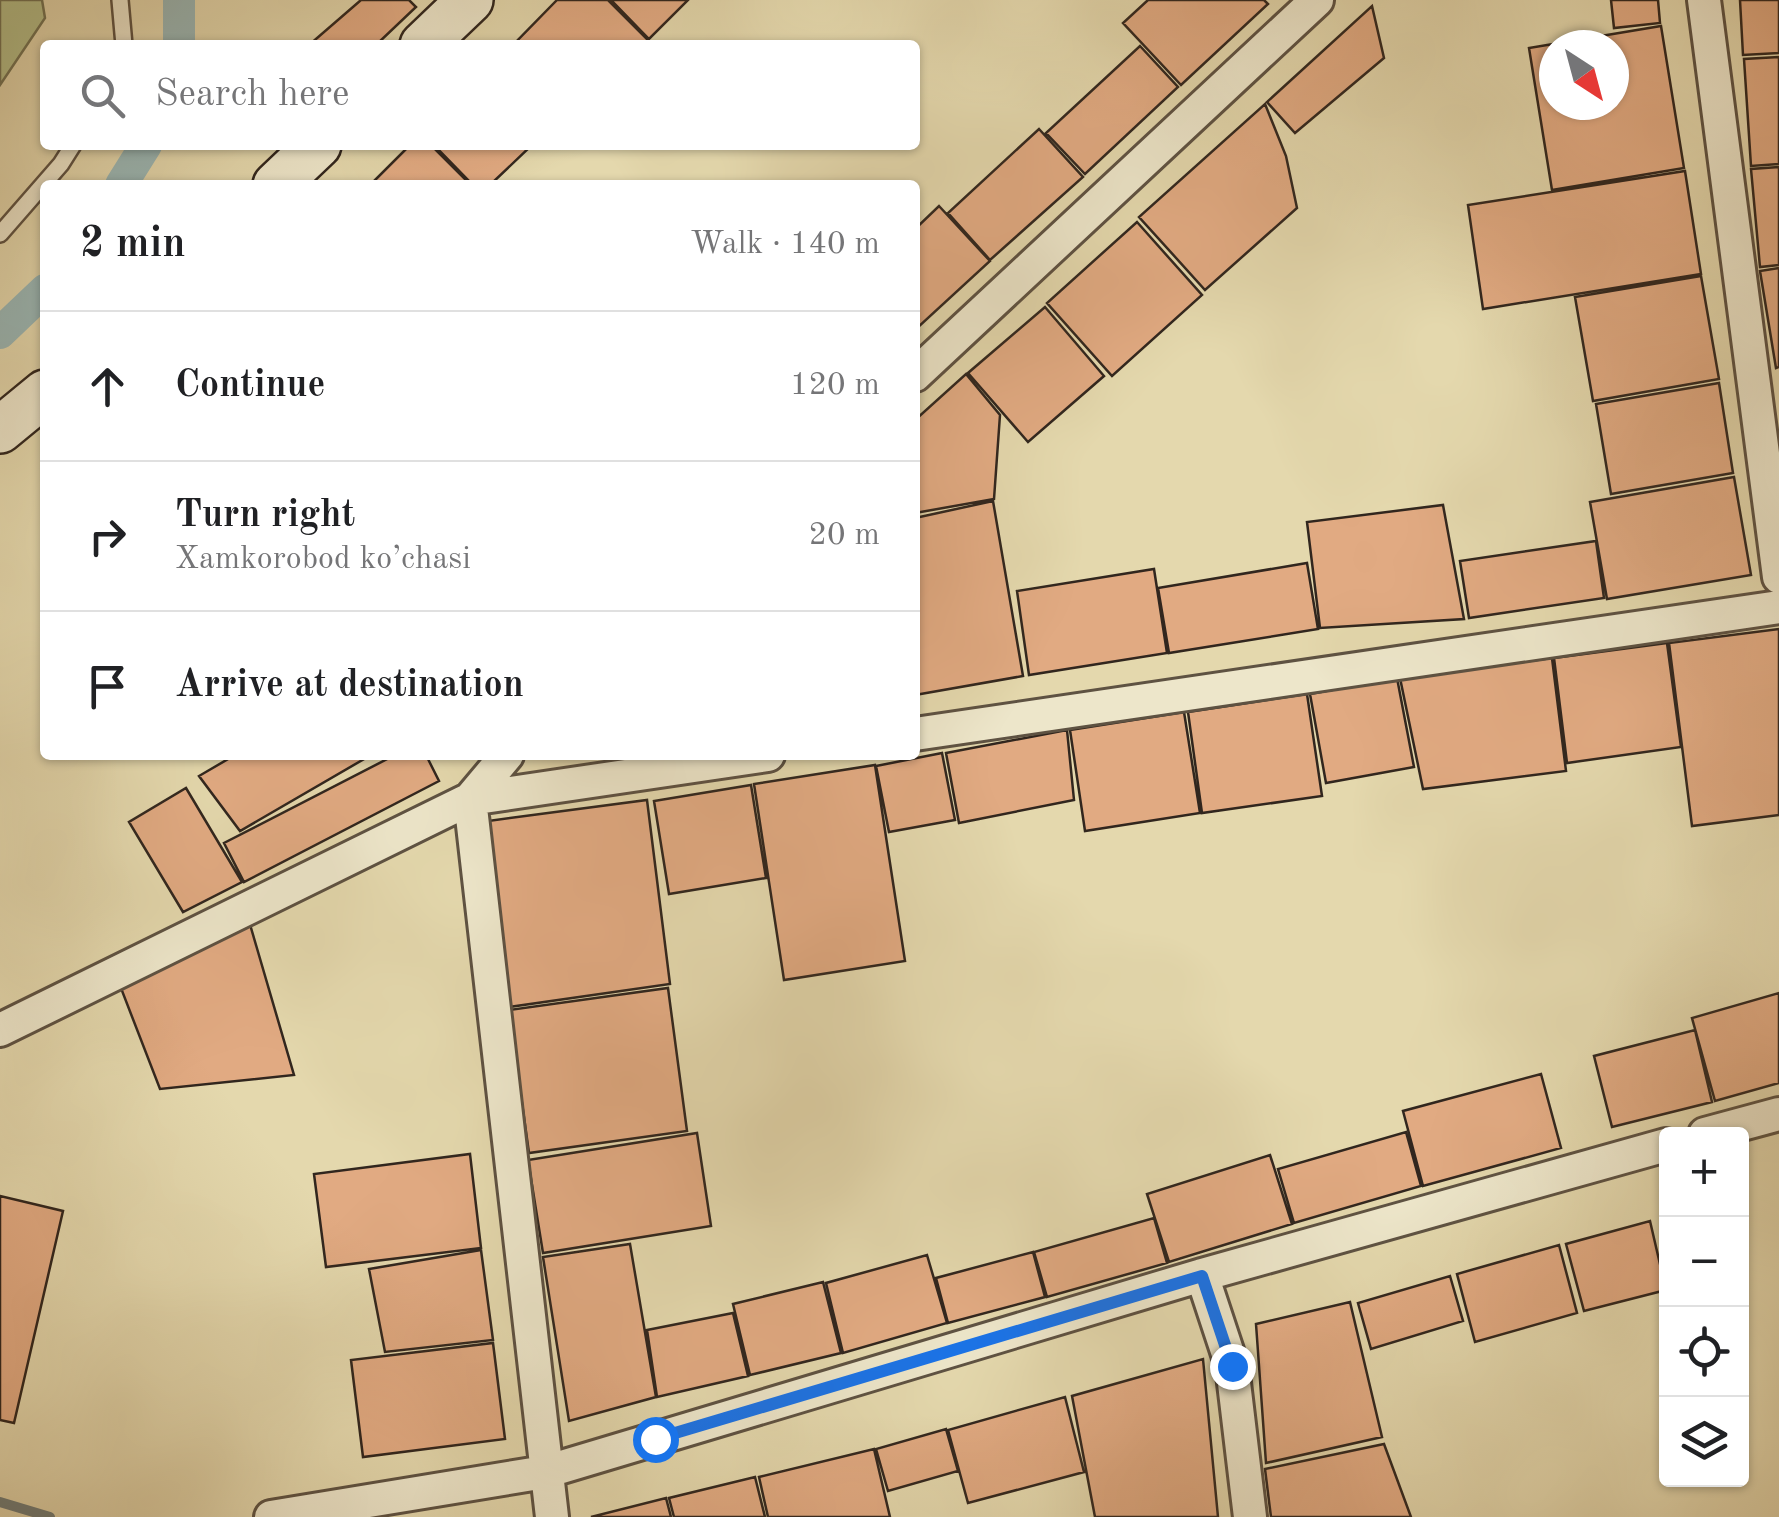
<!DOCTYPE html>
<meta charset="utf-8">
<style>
:root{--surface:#fff;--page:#f6f6f6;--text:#202124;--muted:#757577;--line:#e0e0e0}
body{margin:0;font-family:"Old Standard TT",serif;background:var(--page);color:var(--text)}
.controls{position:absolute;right:30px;bottom:30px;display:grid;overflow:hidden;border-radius:10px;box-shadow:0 2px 8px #0004}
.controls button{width:90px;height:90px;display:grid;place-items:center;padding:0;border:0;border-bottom:2px solid var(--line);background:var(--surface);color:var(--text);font:50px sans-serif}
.compass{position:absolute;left:1539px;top:30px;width:90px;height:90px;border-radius:50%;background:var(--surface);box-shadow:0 2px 8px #0004;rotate:144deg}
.stop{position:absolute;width:30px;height:30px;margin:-22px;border:8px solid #1a73e8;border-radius:50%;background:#fff}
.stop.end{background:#1a73e8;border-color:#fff;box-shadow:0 2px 10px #0008}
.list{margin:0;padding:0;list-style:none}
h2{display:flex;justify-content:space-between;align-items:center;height:130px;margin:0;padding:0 40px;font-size:42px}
h2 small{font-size:32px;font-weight:400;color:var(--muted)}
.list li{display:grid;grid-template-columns:65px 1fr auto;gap:30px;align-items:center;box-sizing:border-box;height:150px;padding:0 40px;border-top:2px solid var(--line)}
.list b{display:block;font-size:38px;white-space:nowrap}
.list p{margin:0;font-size:32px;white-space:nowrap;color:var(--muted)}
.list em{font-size:32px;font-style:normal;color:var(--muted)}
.icon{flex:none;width:55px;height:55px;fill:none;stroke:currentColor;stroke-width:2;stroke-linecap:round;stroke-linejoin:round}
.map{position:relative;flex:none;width:1779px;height:1517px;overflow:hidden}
.search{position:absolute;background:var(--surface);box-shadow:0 2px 8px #0004;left:40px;top:40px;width:880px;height:110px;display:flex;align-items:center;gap:25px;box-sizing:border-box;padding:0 35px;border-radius:10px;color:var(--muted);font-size:38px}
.panel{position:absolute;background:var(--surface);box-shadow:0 2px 8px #0004;left:40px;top:180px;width:880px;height:580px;border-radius:10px}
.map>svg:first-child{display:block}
.green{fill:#b4bf8a;stroke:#727254;stroke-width:2.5}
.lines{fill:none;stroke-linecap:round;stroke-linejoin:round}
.stream{stroke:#707d79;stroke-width:10}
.canal{stroke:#9ab7b5;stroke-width:32}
.building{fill:#e1aa82;stroke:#31261e;stroke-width:2.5;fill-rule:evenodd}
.lane-casing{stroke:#5e5242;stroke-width:20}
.street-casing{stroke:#5e5242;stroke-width:38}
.secondary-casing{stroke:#31261e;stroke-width:50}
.lane{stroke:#ede6ca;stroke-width:15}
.street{stroke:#ede6ca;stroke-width:32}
.secondary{stroke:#ede6ca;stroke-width:45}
.route{stroke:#1a73e8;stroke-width:12}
</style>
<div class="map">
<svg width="1779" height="1517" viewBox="0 0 1779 1517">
<rect width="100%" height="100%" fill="#e4d8ad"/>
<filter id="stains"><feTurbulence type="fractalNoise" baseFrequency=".002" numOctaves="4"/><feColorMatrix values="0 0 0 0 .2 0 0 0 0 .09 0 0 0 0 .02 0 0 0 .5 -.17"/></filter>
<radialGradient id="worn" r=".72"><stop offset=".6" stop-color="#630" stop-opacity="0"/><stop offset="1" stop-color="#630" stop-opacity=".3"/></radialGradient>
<path class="green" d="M0 0H42L45 18 0 85Z"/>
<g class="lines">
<path class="stream" d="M0 1502 50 1517"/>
<path class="canal" d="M179 45V0
M121 185 146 145
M0 333 45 290"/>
</g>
<path class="building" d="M361 0H409L416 7 376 45H309Z
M557 0H608L653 45H513Z
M611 0H688L649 39Z
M1148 0H1264L1268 4 1181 85 1123 23Z
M1611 0H1658L1660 23 1614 28Z
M1740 0H1779V53L1743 55Z
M1372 6 1384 58 1295 133 1267 102Z
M1661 26 1684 168 1552 190 1529 48ZM1554 45H1614V105H1554Z
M1140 46 1178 87 1085 174 1046 133Z
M1779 57V164L1751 166 1744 59Z
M1265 104 1286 156 1297 208 1205 290 1139 217Z
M1039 129 1083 177 990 260 948 213Z
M410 145H431L471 185H370Z
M434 145H532L490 185H473Z
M1779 167V265L1760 267 1751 169Z
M1685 171 1701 274 1483 309 1468 205Z
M939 206 990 261 915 330V229Z
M1137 222 1202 295 1112 376 1047 303Z
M1779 268V367L1776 368 1760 271Z
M1701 276 1719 379 1593 401 1575 297Z
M1045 307 1104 376 1028 442 968 373Z
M966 374 1000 415 994 499 915 513V420Z
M1719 383 1733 473 1611 494 1596 404Z
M1734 477 1751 575 1607 599 1590 502Z
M993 501 1023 676 915 695V518Z
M1443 505 1464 619 1320 628 1307 522Z
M1596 541 1604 598 1469 618 1460 561Z
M1307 563 1318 629 1169 653 1158 588Z
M1154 569 1167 653 1029 675 1017 591Z
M1779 629V815L1692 826 1669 643Z
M1667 643 1681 747 1567 763 1554 658Z
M1552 658 1566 771 1423 789 1400 678Z
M1397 678 1414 767 1326 783 1310 694Z
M1307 694 1322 796 1202 813 1188 712Z
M1184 712 1200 813 1085 831 1070 730Z
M1067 730 1074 800 959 823 946 753Z
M942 753 955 820 889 832 876 766Z
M235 755H371L240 831 199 776Z
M395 755H426L439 781 244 882 224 843Z
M875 765 905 961 784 980 754 784Z
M751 785 766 878 669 894 654 801Z
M186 788 242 882 183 912 129 822Z
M647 800 670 984 509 1007 488 821Z
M249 921 294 1075 160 1089 119 983Z
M668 988 687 1131 529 1153 509 1010Z
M1779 993V1083L1715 1101 1692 1018Z
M1695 1030 1712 1102 1612 1127 1594 1056Z
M1541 1074 1561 1148 1423 1186 1403 1111Z
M1406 1132 1421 1186 1294 1223 1278 1169Z
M697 1133 711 1226 543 1253 528 1160Z
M470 1154 481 1248 326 1267 314 1174Z
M1270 1155 1292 1224 1169 1262 1147 1194Z
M0 1196 63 1211 14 1423 0 1420Z
M1154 1218 1167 1263 1047 1297 1034 1252Z
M1650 1221 1666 1290 1584 1311 1566 1244Z
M630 1244 656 1397 569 1421 543 1257Z
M1559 1245 1577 1313 1475 1342 1457 1274Z
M481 1250 493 1340 385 1352 369 1269Z
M1033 1252 1045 1297 948 1323 936 1278Z
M927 1255 947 1323 843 1353 826 1283Z
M1450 1276 1463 1321 1371 1349 1358 1303Z
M823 1282 841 1353 750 1375 733 1304Z
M1350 1302 1382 1437 1266 1463 1256 1324Z
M733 1313 748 1376 657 1397 647 1330Z
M493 1343 505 1439 363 1457 351 1360Z
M1203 1359 1218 1517H1095L1072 1396Z
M1065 1397 1084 1472 968 1503 948 1430Z
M946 1429 958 1471 888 1491 876 1449Z
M1384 1444 1411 1517H1271L1265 1469Z
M874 1449 890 1517H768L759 1477Z
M755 1477 765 1517H674L669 1498Z
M666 1498 671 1517H591Z"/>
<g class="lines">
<defs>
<path id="lane" d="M120 0 124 45
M0 234 61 164 73 145"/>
<path id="street" d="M1704 0 1779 577
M915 375 1317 0
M915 734 1779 607
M507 755 470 799 552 1517
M0 1030 470 799 768 755
M1705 1134 1779 1114
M1202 1275 1232 1366 1250 1517
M271 1517 545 1472 1202 1275 1666 1145"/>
<path id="secondary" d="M423 45 470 0
M276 185 318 145
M0 430 45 393"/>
</defs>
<use href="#lane" class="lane-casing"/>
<use href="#street" class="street-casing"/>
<use href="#secondary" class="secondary-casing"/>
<use href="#lane" class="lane"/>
<use href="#street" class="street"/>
<use href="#secondary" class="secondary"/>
</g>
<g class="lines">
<path class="route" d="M655 1439 1202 1276 1232 1366"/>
</g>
<rect width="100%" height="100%" filter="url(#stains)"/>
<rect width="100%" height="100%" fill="url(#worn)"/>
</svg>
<div class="controls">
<button>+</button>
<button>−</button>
<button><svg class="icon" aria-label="locate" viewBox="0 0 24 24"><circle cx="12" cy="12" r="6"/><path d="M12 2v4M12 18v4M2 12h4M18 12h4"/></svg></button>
<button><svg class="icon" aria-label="layers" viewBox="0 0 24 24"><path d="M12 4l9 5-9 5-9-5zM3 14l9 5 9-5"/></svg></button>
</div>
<svg class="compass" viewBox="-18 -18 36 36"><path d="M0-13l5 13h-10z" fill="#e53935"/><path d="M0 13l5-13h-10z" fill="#757577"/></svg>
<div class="stop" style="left:655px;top:1439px"></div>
<div class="stop end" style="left:1232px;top:1366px"></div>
<div class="search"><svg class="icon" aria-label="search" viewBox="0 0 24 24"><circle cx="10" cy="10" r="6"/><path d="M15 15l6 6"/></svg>Search here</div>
<section class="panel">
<h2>2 min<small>Walk · 140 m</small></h2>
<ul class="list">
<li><svg class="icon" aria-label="ahead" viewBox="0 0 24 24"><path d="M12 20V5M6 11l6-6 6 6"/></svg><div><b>Continue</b></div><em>120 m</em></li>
<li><svg class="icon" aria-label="right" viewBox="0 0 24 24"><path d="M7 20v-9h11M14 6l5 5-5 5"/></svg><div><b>Turn right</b><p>Xamkorobod ko’chasi</p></div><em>20 m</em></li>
<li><svg class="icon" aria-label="arrive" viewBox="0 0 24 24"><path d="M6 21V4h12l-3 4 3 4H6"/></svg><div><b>Arrive at destination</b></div></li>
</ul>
</section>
</div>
